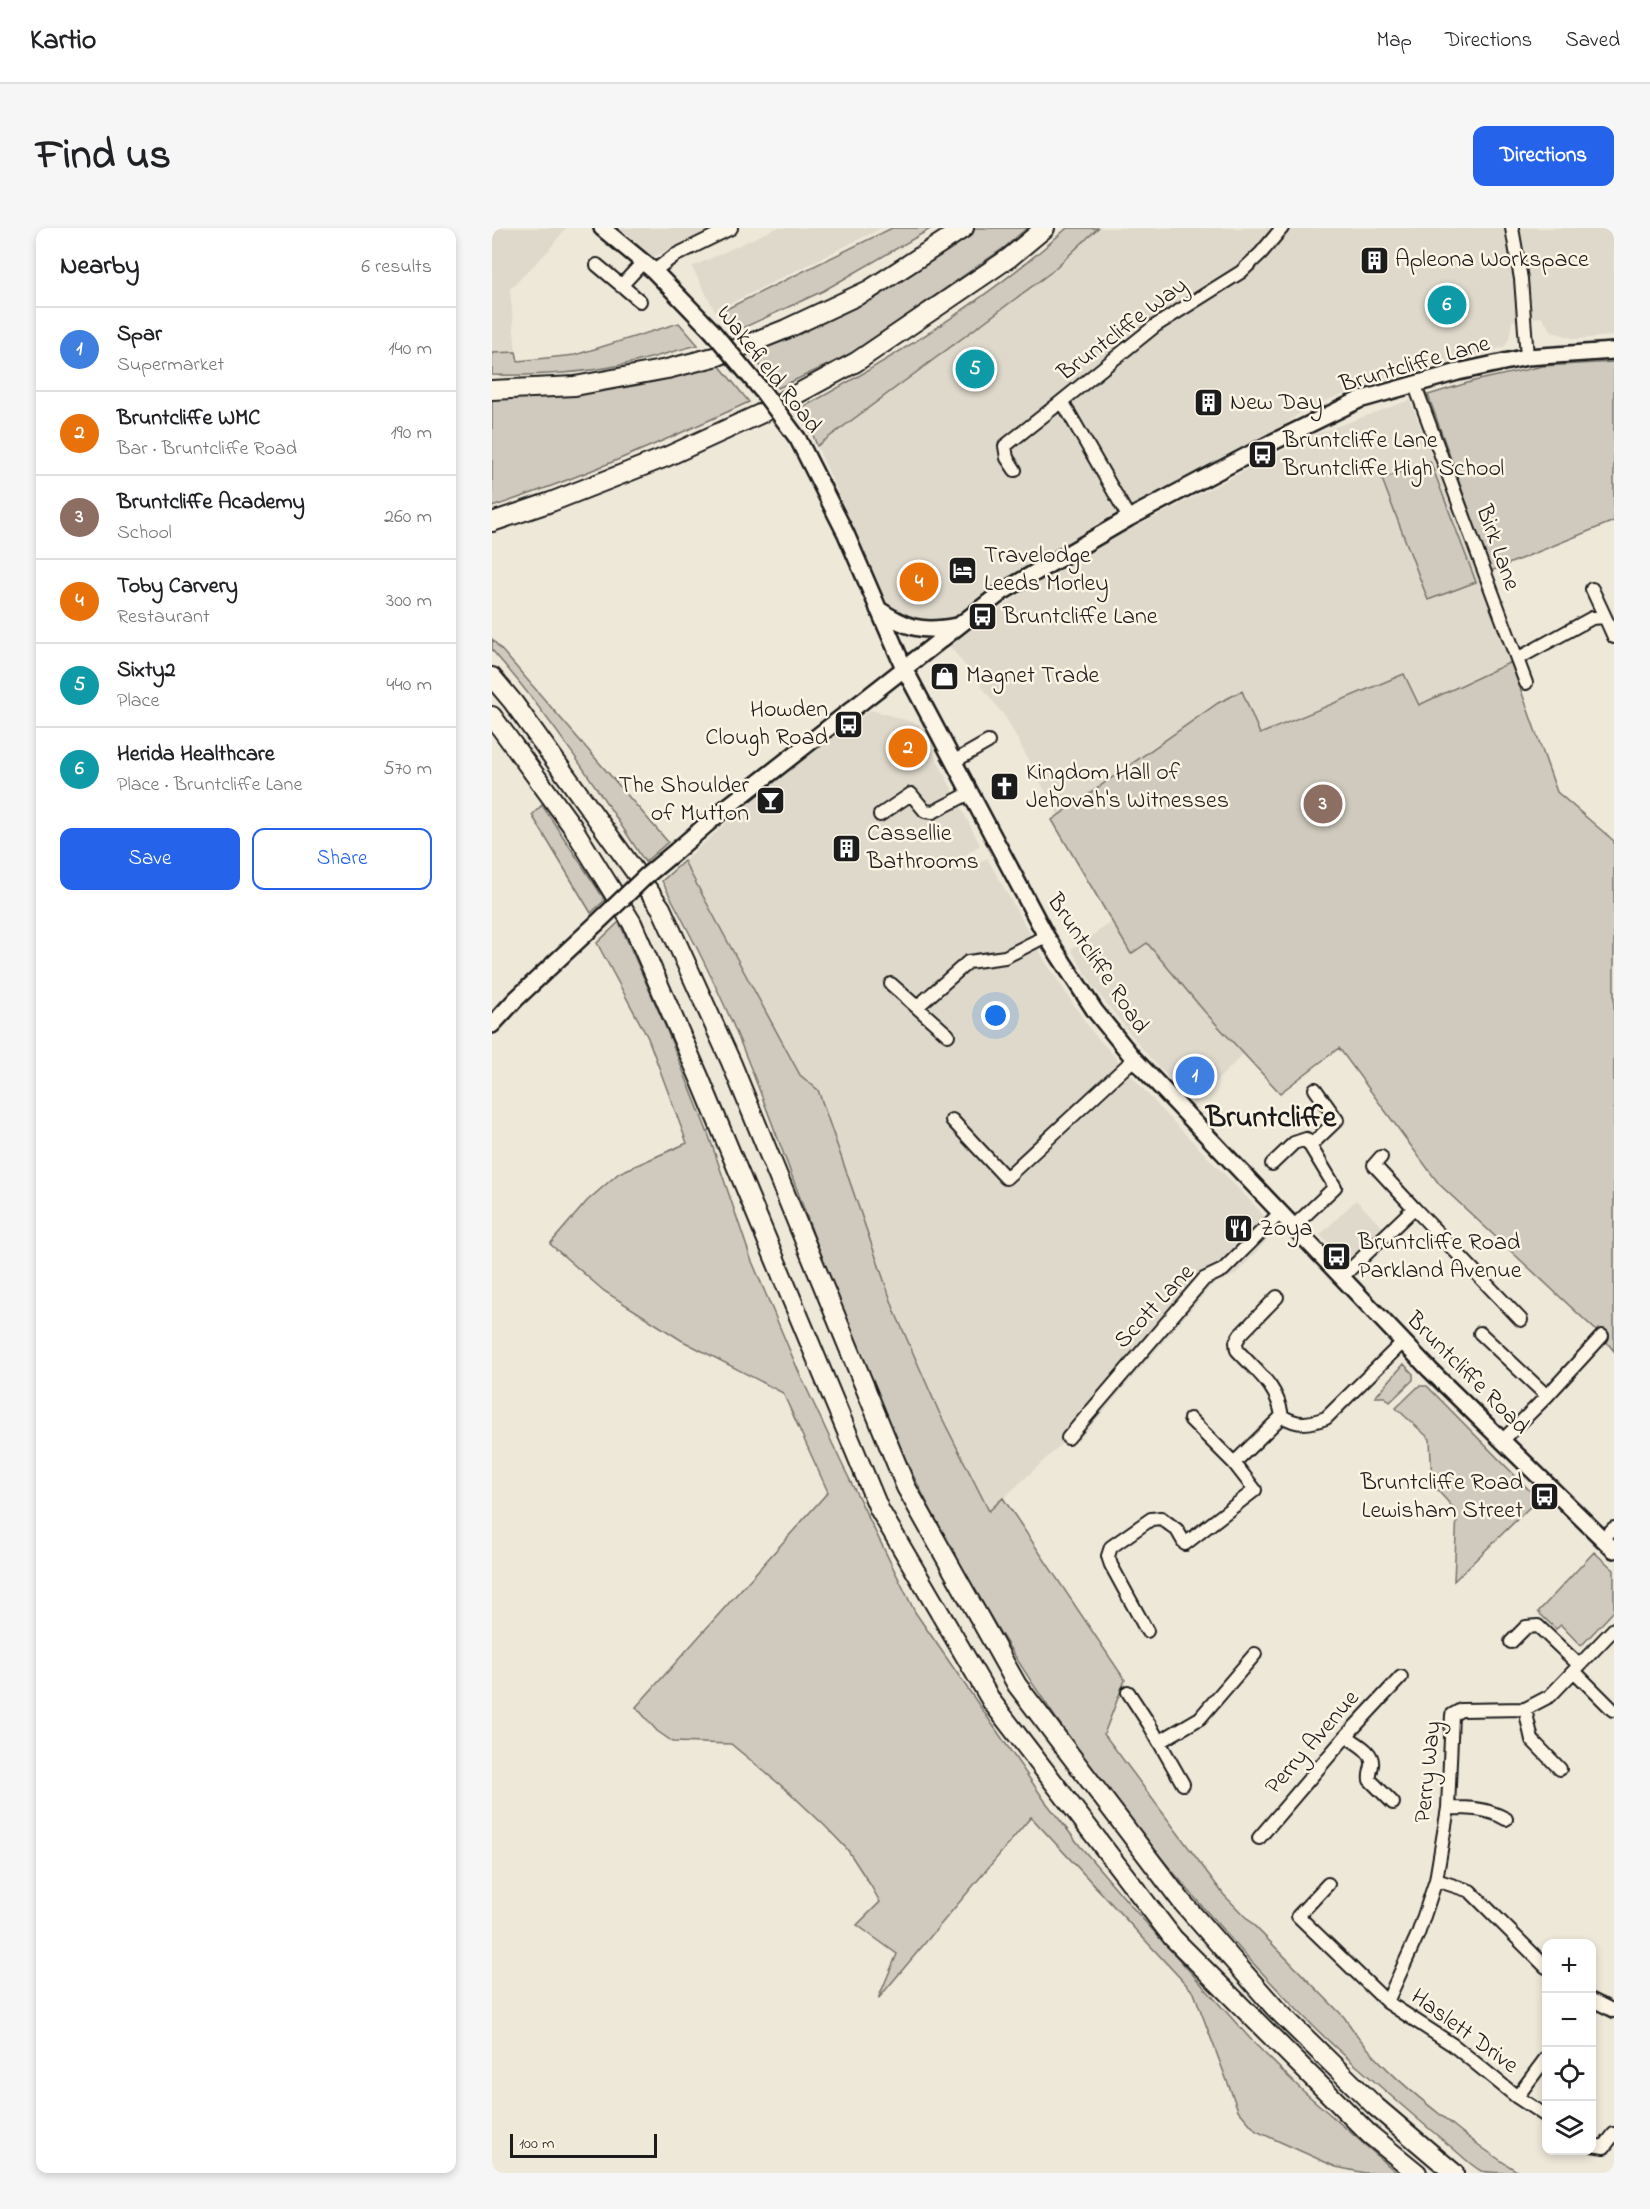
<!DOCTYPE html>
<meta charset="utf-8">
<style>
:root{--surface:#fff;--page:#f6f6f6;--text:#202124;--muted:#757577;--line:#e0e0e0;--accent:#2563eb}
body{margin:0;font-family:"Indie Flower",sans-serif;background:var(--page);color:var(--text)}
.controls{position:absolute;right:18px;bottom:18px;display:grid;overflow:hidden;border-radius:12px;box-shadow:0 3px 9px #0003}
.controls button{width:54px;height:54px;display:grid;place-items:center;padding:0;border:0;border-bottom:2px solid var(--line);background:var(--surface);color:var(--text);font:30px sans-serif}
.scale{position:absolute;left:18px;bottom:15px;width:147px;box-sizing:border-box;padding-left:6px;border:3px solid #1c1c1c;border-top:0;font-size:16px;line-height:21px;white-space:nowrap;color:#1c1c1c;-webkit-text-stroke:4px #fcf5e5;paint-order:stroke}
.you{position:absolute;left:504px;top:788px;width:21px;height:21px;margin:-15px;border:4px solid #fff;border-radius:50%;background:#1a73e8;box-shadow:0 0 0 9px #1a73e833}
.badge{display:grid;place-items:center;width:39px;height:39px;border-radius:50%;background:var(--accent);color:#fff;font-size:20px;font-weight:700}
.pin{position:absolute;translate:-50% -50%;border:3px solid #fff;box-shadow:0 2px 6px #0006}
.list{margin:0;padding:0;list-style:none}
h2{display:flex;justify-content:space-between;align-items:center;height:78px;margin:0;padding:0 24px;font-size:26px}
h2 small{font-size:20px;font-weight:400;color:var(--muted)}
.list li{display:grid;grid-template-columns:39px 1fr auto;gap:18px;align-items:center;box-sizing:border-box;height:84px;padding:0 24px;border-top:2px solid var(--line)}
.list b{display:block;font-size:22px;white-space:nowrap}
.list p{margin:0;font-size:20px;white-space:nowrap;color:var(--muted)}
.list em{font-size:20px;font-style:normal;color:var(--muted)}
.actions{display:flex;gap:12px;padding:18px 24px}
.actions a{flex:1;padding:14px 0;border:2px solid var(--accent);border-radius:12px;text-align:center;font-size:21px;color:var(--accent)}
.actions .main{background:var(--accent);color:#fff}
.icon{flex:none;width:33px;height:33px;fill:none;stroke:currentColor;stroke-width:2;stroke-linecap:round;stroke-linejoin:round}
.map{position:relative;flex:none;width:1122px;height:1945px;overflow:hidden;border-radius:12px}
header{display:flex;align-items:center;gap:36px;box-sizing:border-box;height:84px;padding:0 30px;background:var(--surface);border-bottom:2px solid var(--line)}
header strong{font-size:28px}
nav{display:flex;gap:33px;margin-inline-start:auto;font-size:21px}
.intro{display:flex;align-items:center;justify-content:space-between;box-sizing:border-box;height:144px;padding:0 36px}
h1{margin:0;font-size:42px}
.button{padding:15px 27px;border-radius:12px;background:var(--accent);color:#fff;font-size:21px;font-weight:700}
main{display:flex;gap:36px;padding:0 36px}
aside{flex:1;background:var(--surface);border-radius:12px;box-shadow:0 3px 9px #0003}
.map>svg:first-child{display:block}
.built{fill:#ded9cb}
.green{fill:#cfcabd;stroke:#76736c;stroke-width:1.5}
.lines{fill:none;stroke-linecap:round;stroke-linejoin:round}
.minor-casing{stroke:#1c1c1c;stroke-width:16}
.major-casing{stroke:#1c1c1c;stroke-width:20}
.highway-casing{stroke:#1c1c1c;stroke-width:22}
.minor{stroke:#fcf5e5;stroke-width:12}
.major{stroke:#fcf5e5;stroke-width:15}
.highway{stroke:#fcf5e5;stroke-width:18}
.major-bridge-casing{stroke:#1c1c1c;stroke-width:20;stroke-linecap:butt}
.major-bridge{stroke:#fcf5e5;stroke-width:15}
.labels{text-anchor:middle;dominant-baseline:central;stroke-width:5;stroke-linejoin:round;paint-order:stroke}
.poi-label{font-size:24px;fill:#1c1c1c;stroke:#fcf5e5;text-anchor:start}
.street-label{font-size:24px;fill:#1c1c1c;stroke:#fcf5e5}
.district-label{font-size:30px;font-weight:bold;fill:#1c1c1c;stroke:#fcf5e5}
</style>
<header>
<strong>Kartio</strong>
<nav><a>Map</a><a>Directions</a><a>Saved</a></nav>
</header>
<div class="intro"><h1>Find us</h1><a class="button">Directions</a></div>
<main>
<aside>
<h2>Nearby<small>6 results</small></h2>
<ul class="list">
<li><span class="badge" style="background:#3f7fe0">1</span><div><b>Spar</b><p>Supermarket</p></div><em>140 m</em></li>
<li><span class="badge" style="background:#e8710a">2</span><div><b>Bruntcliffe WMC</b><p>Bar · Bruntcliffe Road</p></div><em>190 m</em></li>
<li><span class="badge" style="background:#8d6e63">3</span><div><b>Bruntcliffe Academy</b><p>School</p></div><em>260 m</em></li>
<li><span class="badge" style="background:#e8710a">4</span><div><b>Toby Carvery</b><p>Restaurant</p></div><em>300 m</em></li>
<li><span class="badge" style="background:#0f9aa8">5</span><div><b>Sixty2</b><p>Place</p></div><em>440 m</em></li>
<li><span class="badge" style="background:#0f9aa8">6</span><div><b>Herida Healthcare</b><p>Place · Bruntcliffe Lane</p></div><em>570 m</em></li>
</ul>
<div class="actions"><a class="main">Save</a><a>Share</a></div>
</aside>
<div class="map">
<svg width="1122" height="1945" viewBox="0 0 1122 1945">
<rect width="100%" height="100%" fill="#eee8d9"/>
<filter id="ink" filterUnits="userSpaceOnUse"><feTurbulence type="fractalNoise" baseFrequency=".0167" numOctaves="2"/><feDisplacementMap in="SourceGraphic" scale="12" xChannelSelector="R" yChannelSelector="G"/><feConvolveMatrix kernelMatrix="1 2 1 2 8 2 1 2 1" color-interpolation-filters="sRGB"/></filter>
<g filter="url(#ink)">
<path class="built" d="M0 0H74L56 23 18 61 24 124 0 125Z
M122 0H221L158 31Z
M284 0H390L223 83 200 39Z
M606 0H1122V108L1084 111 1061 104 1049 89 1020 93 1017 111 1012 119 896 151 838 171 805 187 790 199 609 293 464 387 443 396H429L406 387 398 380 394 372 325 218 558 45Z
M918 172 1019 434 1065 564 1122 613V805L947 956 847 820 788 865 751 826 702 876 657 829 602 760 579 721 619 695 560 592 566 587 514 490 457 417 542 356 628 307 824 206Z
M379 482 427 496 488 617 466 632 476 642 495 630 555 736 598 801 670 882 767 982 783 1003 743 1047 720 1057 586 1213 576 1210 497 1284 446 1184 403 1084 326 863 308 847 192 633 279 555Z
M864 972 892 1001 856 1036 828 1007Z"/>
<path class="green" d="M400 0H440L331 63 242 104 226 85Z
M482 0H535L513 19 359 126 286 160 257 124 447 23Z
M575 0H606L558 45 325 218 321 207 304 183C395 134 498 70 575 0Z
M187 95 206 117C185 122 164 129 143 134 97 145 48 148 0 147V125L24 124 26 133 83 127Z
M1122 134V293L999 343 936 167 982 153 1051 138Z
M227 137 257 174C173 213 88 250 0 279V170C76 172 154 159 227 137Z
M938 233 984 354 936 372 890 251Z
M0 411 176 614 153 634C106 561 58 488 0 422Z
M1019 434 1065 564 1122 613V1123L1110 1108 947 956 847 820 788 865 712 783 655 715 639 726 560 592 726 475 750 463 768 506 912 446 927 477Z
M50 577 113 672 99 685 40 587Z
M192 633 308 847 326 862 403 1084 447 1184 497 1283 511 1270 633 1452 612 1506 732 1667 852 1789C879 1830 912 1858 950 1888 975 1909 1000 1928 1028 1945 1017 1945 999 1945 989 1943 978 1937 968 1926 958 1918 927 1893 897 1866 867 1840 824 1804 786 1762 748 1721 607 1566 485 1390 398 1198 341 1072 300 939 247 811 225 757 198 705 170 653Z
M127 694 174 800 217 908 259 1031 306 1142 349 1234 423 1384 553 1573 588 1618 640 1679 763 1816 810 1862 905 1945H873L844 1939 764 1903 746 1882 702 1765 539 1589 386 1771 405 1726 365 1697 388 1674 379 1658 355 1621 333 1598 297 1564 239 1516 181 1514 165 1503 144 1479 336 1264 291 1165 189 1112 112 1063 58 1016 95 973 127 945 195 915 156 810 105 715Z
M912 1136 921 1146V1152L898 1174 893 1169H883Z
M927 1158H935L1046 1271 962 1353 965 1284 940 1256 938 1211 904 1180Z
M1102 1324 1122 1342V1383L1089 1418 1069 1397 1064 1401 1046 1384Z"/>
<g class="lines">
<defs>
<path id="minor" d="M1020 0 1029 51 1035 129
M105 37 148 73
M162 43 182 28 239 0
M129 58 151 34
M922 155 1034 455
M523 242 515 230 513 218 570 173
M637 290 570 173 663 98 749 44 769 25 790 0
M1100 361 1113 389
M1025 431 1100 390 1113 389 1122 409
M461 534 496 514
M388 587 419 566 433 583 441 584 478 565
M399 756 456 807
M425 779 476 734 513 729 554 708
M460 892 514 950 642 831
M819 917 845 892 823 861
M780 936 802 915 814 911 843 959 802 998
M922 980 1029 1092
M849 1050 922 980 882 937 889 929
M785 1069 748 1107 744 1114 745 1122C765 1144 785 1157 790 1188
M988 1105 1055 1168
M790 1188C806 1198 817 1196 834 1190L911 1114
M576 1210 712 1051 731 1042 789 984
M1010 1213 1055 1168 1110 1108
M742 1235 790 1188
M1110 1311 1122 1300
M655 1403 619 1337 616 1328 619 1319 659 1291 669 1290 685 1302 693 1316 763 1262 742 1235 698 1191
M1019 1414 1034 1399 1046 1398 1087 1437
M1082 1443 1121 1482
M636 1464 657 1496 691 1556
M1033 1481 1040 1512 1068 1541
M854 1508C863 1515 882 1523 880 1537 879 1544 877 1546 878 1552L901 1575
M667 1514 708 1490 763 1426
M956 1580C977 1580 995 1580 1014 1591
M767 1610 854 1508 909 1449
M836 1656 806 1688 895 1774 961 1817 1025 1869 1054 1888
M1054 1739 978 1663 944 1652 956 1580 960 1487 969 1482 1033 1481 1058 1468 1122 1401
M1100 1772 1122 1783
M895 1774 926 1706 944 1652
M1025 1869 1054 1830
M1100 1917 1112 1919 1122 1906"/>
<path id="major" d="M110 0 162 43 220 103
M306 211 354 306 412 440 554 708 603 783 642 831 938 1142 1122 1322
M386 381C414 400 430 405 464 398
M184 623 230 583 510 364 637 290 781 214 867 172 966 144 1035 129 1122 123
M0 797 24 771 104 696"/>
<path id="highway" d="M0 162 83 158 175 141 226 128 294 101 377 62 472 0
M0 294 59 274 174 229 268 186 364 134 517 30 553 0
M0 449 21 474 169 680 239 834 414 1259 525 1457 690 1674 783 1780 883 1878 962 1945
M0 488 80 598 140 695 208 851 387 1281 500 1474 681 1710 877 1906 925 1945"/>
</defs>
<use href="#minor" class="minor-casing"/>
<use href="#major" class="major-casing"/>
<use href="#highway" class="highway-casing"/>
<use href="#minor" class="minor"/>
<use href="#major" class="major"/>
<use href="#highway" class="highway"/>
<defs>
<path id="major-bridge" d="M220 103 271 164 306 211
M104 696 154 648 184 623"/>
</defs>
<use href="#major-bridge" class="major-bridge-casing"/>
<use href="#major-bridge" class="major-bridge"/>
</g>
</g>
<defs>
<symbol id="building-square" viewBox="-11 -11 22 22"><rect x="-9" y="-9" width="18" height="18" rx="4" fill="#1c1c1c" stroke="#fcf5e5"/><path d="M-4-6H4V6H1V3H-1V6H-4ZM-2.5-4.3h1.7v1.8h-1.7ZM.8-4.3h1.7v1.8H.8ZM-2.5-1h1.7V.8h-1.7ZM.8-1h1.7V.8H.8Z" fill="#fff"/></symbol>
<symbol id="bus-square" viewBox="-11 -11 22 22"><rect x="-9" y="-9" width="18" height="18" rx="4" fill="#1c1c1c" stroke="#fcf5e5"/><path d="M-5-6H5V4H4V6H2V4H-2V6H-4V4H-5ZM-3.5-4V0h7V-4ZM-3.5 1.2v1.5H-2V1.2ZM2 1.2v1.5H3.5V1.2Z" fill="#fff"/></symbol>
<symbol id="hotel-square" viewBox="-11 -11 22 22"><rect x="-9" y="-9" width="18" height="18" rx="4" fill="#1c1c1c" stroke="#fcf5e5"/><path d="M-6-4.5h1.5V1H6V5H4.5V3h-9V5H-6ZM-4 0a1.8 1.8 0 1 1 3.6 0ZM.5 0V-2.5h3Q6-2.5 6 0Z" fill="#fff"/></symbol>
<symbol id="shop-square" viewBox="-11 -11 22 22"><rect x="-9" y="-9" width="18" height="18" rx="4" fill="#1c1c1c" stroke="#fcf5e5"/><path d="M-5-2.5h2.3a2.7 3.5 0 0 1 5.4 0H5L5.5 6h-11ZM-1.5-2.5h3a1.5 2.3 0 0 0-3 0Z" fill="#fff"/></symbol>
<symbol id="church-square" viewBox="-11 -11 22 22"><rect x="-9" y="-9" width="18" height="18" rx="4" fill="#1c1c1c" stroke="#fcf5e5"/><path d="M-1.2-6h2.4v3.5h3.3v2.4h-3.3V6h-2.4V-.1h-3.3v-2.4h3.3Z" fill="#fff"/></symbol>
<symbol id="bar-square" viewBox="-11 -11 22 22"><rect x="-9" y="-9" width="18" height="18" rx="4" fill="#1c1c1c" stroke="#fcf5e5"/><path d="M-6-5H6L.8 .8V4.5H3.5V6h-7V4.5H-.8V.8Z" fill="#fff"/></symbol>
<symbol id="restaurant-square" viewBox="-11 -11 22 22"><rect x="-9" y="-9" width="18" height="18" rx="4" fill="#1c1c1c" stroke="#fcf5e5"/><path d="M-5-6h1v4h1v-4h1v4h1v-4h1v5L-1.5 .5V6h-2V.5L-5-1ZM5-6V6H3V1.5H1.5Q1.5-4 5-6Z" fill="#fff"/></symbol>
</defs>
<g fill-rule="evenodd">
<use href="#building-square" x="866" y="16" width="33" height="33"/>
<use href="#building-square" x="700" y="158" width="33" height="33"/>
<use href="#bus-square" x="754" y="210" width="33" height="33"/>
<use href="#hotel-square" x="454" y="326" width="33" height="33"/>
<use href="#bus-square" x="474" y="372" width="33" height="33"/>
<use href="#shop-square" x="436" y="432" width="33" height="33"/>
<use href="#bus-square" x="340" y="480" width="33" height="33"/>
<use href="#church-square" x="496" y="542" width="33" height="33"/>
<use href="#bar-square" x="262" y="556" width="33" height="33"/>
<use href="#building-square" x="338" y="604" width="33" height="33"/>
<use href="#restaurant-square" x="730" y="984" width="33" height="33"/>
<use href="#bus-square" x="828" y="1012" width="33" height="33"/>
<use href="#bus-square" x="1036" y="1252" width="33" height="33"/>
</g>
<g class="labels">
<g class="poi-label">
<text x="903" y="32">Apleona Workspace</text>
<text x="738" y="175">New Day</text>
<text x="791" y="213">Bruntcliffe Lane<tspan x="791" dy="28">Bruntcliffe High School</tspan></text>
<text x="492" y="328">Travelodge<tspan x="492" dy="28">Leeds Morley</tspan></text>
<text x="511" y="389">Bruntcliffe Lane</text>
<text x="474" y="448">Magnet Trade</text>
<text x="336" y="482" text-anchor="end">Howden<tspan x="336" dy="28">Clough Road</tspan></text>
<text x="534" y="545">Kingdom Hall of<tspan x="534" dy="28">Jehovah's Witnesses</tspan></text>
<text x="257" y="558" text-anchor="end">The Shoulder<tspan x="257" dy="28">of Mutton</tspan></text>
<text x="375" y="606">Cassellie<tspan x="375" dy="28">Bathrooms</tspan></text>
<text x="768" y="1001">Zoya</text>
<text x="866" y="1015">Bruntcliffe Road<tspan x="866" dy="28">Parkland Avenue</tspan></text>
<text x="1031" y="1255" text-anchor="end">Bruntcliffe Road<tspan x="1031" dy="28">Lewisham Street</tspan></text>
</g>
<g class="street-label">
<text transform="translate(631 102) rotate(-37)">Bruntcliffe Way</text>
<text transform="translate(923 137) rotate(-16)">Bruntcliffe Lane</text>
<text transform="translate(276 142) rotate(52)">Wakefield Road</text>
<text transform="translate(1005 320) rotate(70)">Birk Lane</text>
<text transform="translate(605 736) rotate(56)">Bruntcliffe Road</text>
<text transform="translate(663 1079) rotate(-47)">Scott Lane</text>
<text transform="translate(975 1146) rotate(45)">Bruntcliffe Road</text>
<text transform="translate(821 1515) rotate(-49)">Perry Avenue</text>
<text transform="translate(937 1544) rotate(-84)">Perry Way</text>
<text transform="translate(972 1804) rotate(36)">Haslett Drive</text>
</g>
<g class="district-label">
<text x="779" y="891">Bruntcliffe</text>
</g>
</g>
</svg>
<div class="controls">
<button>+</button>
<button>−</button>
<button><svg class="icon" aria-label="locate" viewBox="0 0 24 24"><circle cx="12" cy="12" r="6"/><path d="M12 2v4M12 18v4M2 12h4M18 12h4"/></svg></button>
<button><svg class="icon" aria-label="layers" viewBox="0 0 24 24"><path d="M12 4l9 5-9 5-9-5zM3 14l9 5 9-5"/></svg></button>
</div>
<div class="scale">100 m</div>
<div class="you"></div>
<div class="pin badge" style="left:703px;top:848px;background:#3f7fe0">1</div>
<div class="pin badge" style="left:416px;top:520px;background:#e8710a">2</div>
<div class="pin badge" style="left:831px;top:576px;background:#8d6e63">3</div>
<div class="pin badge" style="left:427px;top:354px;background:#e8710a">4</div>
<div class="pin badge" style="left:483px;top:141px;background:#0f9aa8">5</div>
<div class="pin badge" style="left:955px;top:77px;background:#0f9aa8">6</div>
</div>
</main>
